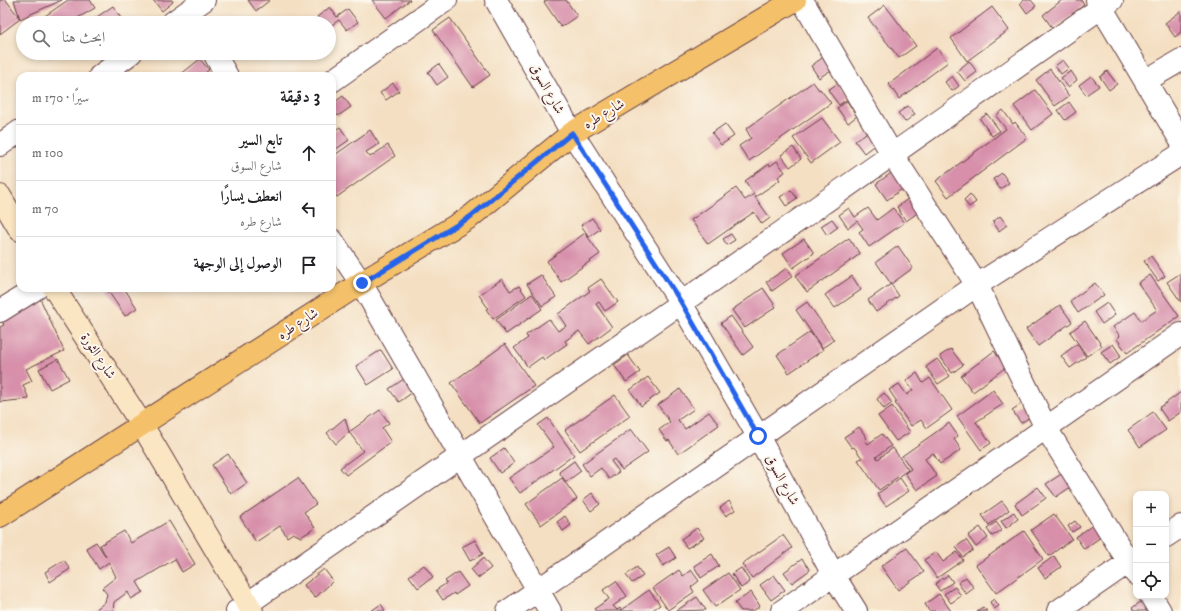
<!DOCTYPE html>
<html lang="ar">
<meta charset="utf-8">
<style>
:root{--surface:#fff;--page:#f6f6f6;--text:#202124;--muted:#757577;--line:#e0e0e0}
body{margin:0;font-family:"IM FELL DW Pica",Amiri,serif;background:var(--page);color:var(--text);direction:rtl}
.controls{position:absolute;right:12px;bottom:12px;display:grid;overflow:hidden;border-radius:8px;box-shadow:0 2px 6px #0003}
.controls button{width:36px;height:36px;display:grid;place-items:center;padding:0;border:0;border-bottom:1px solid var(--line);background:var(--surface);color:var(--text);font:20px sans-serif}
.stop{position:absolute;width:12px;height:12px;margin:-9px;border:3px solid #2563eb;border-radius:50%;background:#fff}
.stop.end{background:#2563eb;border-color:#fff;box-shadow:0 1px 4px #0008}
.list{margin:0;padding:0;list-style:none}
h2{display:flex;justify-content:space-between;align-items:center;height:52px;margin:0;padding:0 16px;font-size:17px}
h2 small{font-size:13px;font-weight:400;color:var(--muted)}
.list li{display:grid;grid-template-columns:26px 1fr auto;gap:12px;align-items:center;box-sizing:border-box;height:56px;padding:0 16px;border-top:1px solid var(--line)}
.list b{display:block;font-size:15px;white-space:nowrap}
.list p{margin:0;font-size:13px;white-space:nowrap;color:var(--muted)}
.list em{font-size:13px;font-style:normal;color:var(--muted)}
.icon{flex:none;width:22px;height:22px;fill:none;stroke:currentColor;stroke-width:2;stroke-linecap:round;stroke-linejoin:round}
.map{position:relative;flex:none;width:1181px;height:611px;overflow:hidden;direction:ltr}
.search{position:absolute;background:var(--surface);box-shadow:0 2px 6px #0003;left:16px;top:16px;width:320px;height:44px;display:flex;align-items:center;gap:10px;box-sizing:border-box;padding:0 14px;border-radius:22px;color:var(--muted);font-size:15px}
.panel{position:absolute;background:var(--surface);box-shadow:0 2px 6px #0003;left:16px;top:72px;width:320px;height:220px;border-radius:12px;direction:rtl}
.map>svg:first-child{display:block}
.building{fill:#d78faa}
.lines{fill:none;stroke-linecap:round;stroke-linejoin:round}
.street-casing{stroke:#643c42;stroke-width:24}
.secondary-casing{stroke:#643c42;stroke-width:24}
.primary-casing{stroke:#643c42;stroke-width:24}
.street{stroke:#fff;stroke-width:22}
.secondary{stroke:#fbe6c3;stroke-width:22}
.primary{stroke:#f4c16a;stroke-width:22}
.route{stroke:#2563eb;stroke-width:5}
.labels{text-anchor:middle;dominant-baseline:central;stroke-width:4;stroke-linejoin:round;paint-order:stroke}
.street-label{font-size:14px;fill:#4a1f2b;stroke:#fbf7ec}
</style>
<div class="map">
<svg width="1181" height="611" viewBox="0 0 1181 611">
<rect width="100%" height="100%" fill="#fbf7ec"/>
<filter id="ink" filterUnits="userSpaceOnUse"><feTurbulence type="fractalNoise" baseFrequency=".025" numOctaves="2"/><feDisplacementMap in="SourceGraphic" scale="8" xChannelSelector="R" yChannelSelector="G"/><feConvolveMatrix kernelMatrix="1 2 1 2 8 2 1 2 1" color-interpolation-filters="sRGB"/></filter>
<filter id="wash" filterUnits="userSpaceOnUse"><feTurbulence type="fractalNoise" baseFrequency=".012" numOctaves="4" result="noise"/><feDisplacementMap in="SourceGraphic" scale="16" xChannelSelector="R" yChannelSelector="G"/><feGaussianBlur stdDeviation="0.9" result="paint"/><feColorMatrix in="noise" values="0 0 0 0 0 0 0 0 0 0 0 0 0 0 0 0 0 1.4 0 .05"/><feComposite in="paint" operator="in"/></filter>
<g filter="url(#wash)">
<rect width="100%" height="100%" fill="#f4dfc2"/>
<g id="blocks">
<path class="building" d="M0 0H6L20 19 0 34Z
M14 0H62L20 19Z
M68 0H90L95 8 69 23H50L45 16Z
M153 0H172L173 2 162 11Z
M248 0H270L256 11Z
M372 0H410L386 18Z
M547 0H566L577 16 561 27 544 2Z
M1024 0H1031L1036 6 1027 13 1020 3Z
M1062 0H1081L1084 5 1053 29 1043 15Z
M885 5 916 46 899 58 868 18Z
M113 6 124 23H88Z
M330 7 337 17 348 9 358 22 347 30 339 20 329 27V23H322L317 17Z
M992 7 1009 30 967 61 951 38Z
M1181 11V32L1175 37 1165 23Z
M450 18 490 75 473 87 433 30Z
M937 48 948 62 899 99 889 84Z
M46 53H59L49 58Z
M829 53 838 65 819 78 811 66Z
M200 59 209 70 201 76H180V75Z
M1063 60 1069 68 1061 74 1055 66Z
M969 61 977 72 965 81 957 71Z
M439 64 448 77 437 85 428 72Z
M1050 69 1069 96 1055 106 1036 80Z
M1071 71 1077 80 1068 87 1061 78Z
M1107 71 1117 84 1109 90 1100 77Z
M952 76 959 86 952 91 945 82Z
M1091 76 1099 86 1086 95 1079 85Z
M813 82 819 90 820 89 831 103 749 161 739 146 751 138 746 129Z
M393 83 399 91 386 100 380 93Z
M838 83 849 98 839 105 828 90Z
M1035 90 1053 114 1032 130 1014 106Z
M343 96 351 107 338 116 332 106V104Z
M847 101 857 116 848 123 837 108Z
M1069 102 1076 112 1065 120 1058 110Z
M908 106 915 114 905 122 898 113Z
M1003 110 1013 124 1015 122 1027 138 948 197 936 181 1006 129 996 116Z
M987 114 1000 131 992 136 980 119Z
M822 118 840 142 811 163 793 138Z
M725 124 734 136 721 145 712 133Z
M340 127 349 140 332 152V132Z
M370 130 379 144 366 152 370 157 388 145 395 156 337 197 333 192 332 193V157Z
M869 131 877 143 864 153 855 141Z
M793 147 801 159 790 167 781 155Z
M777 161 785 172 778 177 780 180 755 197 770 218 762 224 754 212 708 244 691 220 736 188 745 200 754 194 745 181 769 164 770 166Z
M898 168 909 184 887 200 876 184Z
M1002 173 1009 183 1000 189 993 179Z
M791 190 797 198 786 206 780 197Z
M970 194 976 202 969 207 964 200Z
M909 198 919 212 906 221 897 207Z
M849 208 855 217 868 208 877 220 893 208 904 223 869 247 859 232 863 229 857 221 848 228 839 215Z
M1000 216 1007 225 999 231 993 222Z
M592 218 600 229 589 237 581 225Z
M832 219 838 227 827 235 821 226Z
M585 233 600 254 561 282 547 261Z
M731 234 735 240 727 245 723 239Z
M849 238 860 254 807 292 795 276Z
M804 239 814 253 793 268 783 253Z
M898 246 913 268 891 284 876 262Z
M1151 256 1165 276 1158 281 1144 261Z
M787 268 793 276 772 291 766 282Z
M1181 273V302L1167 282Z
M541 275 556 297 542 306 527 284Z
M1150 275 1179 316 1127 353 1117 339 1120 336 1113 327 1135 312 1141 321 1157 310 1138 283Z
M852 276 861 290 835 308 825 295Z
M502 279 510 291 519 286 526 296 493 319 486 309 488 308 479 295Z
M601 279 618 302 605 311 599 302 596 304 612 327 589 344 579 331 565 341 567 344 544 360 542 357 528 367 514 348 528 338 526 335 549 319 558 331 566 326 558 314 590 291 588 288Z
M1095 283 1104 295 1078 313 1070 301Z
M891 284 899 296 876 312 868 300Z
M106 288H124L137 308 125 316Z
M763 288 776 307 745 328 732 310Z
M38 294 64 351 26 369 32 381 23 385 29 399 0 402V327L4 325 0 316Z
M532 294 542 309 506 334 496 320Z
M807 302 834 340 822 348 796 310Z
M1107 303 1115 315 1102 324 1094 312Z
M1060 305 1072 322 1038 346 1026 329Z
M731 316 753 347 743 355 721 323Z
M1085 321 1102 346 1087 356 1070 332Z
M810 332 823 350 789 373 777 355Z
M505 344 534 386 480 423 451 383Z
M1077 344 1086 357 1070 368 1061 356Z
M1113 344 1121 356 1110 364 1101 352Z
M951 349 963 365 952 373 940 356Z
M381 350 393 369 368 385 356 366Z
M994 351 1006 367 973 392 961 376Z
M628 355 640 372 626 382 614 365Z
M58 359 69 379 50 389 39 369Z
M937 359 950 376 938 384 926 367Z
M917 373 923 383 930 378 952 410 927 428 921 420 911 426 895 403 897 402 889 390 899 384 907 395 913 390 906 381Z
M648 377 660 393 641 406 630 390Z
M404 379 413 392 399 402 389 389Z
M680 389 694 409 678 420 685 429 709 412 719 425 678 454 669 440 667 441 659 430 670 422 658 405Z
M993 390 1003 404 976 422 991 443 981 450 957 416Z
M1181 392V412L1168 421 1159 408Z
M884 393 892 403 884 409 877 399Z
M615 395 630 416 580 451 565 430Z
M1024 402 1033 415 1021 423 1012 410Z
M892 406 910 432 896 441 878 416Z
M380 410 389 423 382 428 391 442 346 475 340 468 363 451 349 432Z
M1153 412 1166 430 1140 447 1128 430Z
M345 418 349 432 336 444 327 433Z
M548 418 574 455 520 493 509 478 554 447 538 425Z
M949 423 958 436 954 439 961 450 940 464 933 453 925 459 937 476 917 490 905 473 911 469 902 456Z
M859 427 867 438 865 440 868 444 882 434 891 446 876 457 878 459 893 448 908 470 879 490 858 460 862 458 854 447 852 448 844 437Z
M631 429 648 452 622 470 614 459 611 461 619 472 609 479 601 468 590 476 582 464Z
M504 448 514 463 500 473 490 458Z
M228 454 247 483 231 494 212 465Z
M574 461 581 471 566 482 559 472Z
M1063 473 1072 486 1056 497 1046 484Z
M298 478 316 504 304 512 315 528 301 537 293 533 287 537 280 526 256 542 240 517Z
M562 478 577 499 541 525 526 504Z
M900 478 909 491 886 506 877 494Z
M1038 487 1046 498 1022 515 1015 504Z
M592 493 600 504 591 511 583 500Z
M729 501 735 510 726 516 720 508Z
M1002 501 1009 510 989 525 982 515Z
M1014 512 1018 519 1006 528 1001 521Z
M1054 514 1072 539 1049 556 1031 530Z
M565 516 571 525 563 531 557 522Z
M169 521 195 564 182 572 175 559 137 582 143 592 131 599 128 592 114 602 113 611H94L105 602 107 594 102 588 116 577 109 562 99 569 86 548 96 542 106 557 100 545 124 531 131 543Z
M1075 521 1080 527 1072 532 1068 526Z
M996 522 1002 530 992 536 987 529Z
M1097 522 1105 534 1084 549 1076 537Z
M980 527 988 538 976 547 968 536Z
M697 528 704 538 687 548 681 539Z
M1024 531 1043 559 996 593 976 565Z
M783 535 792 548 752 578 742 564Z
M475 540 483 554 470 561 462 547Z
M966 540 973 550 963 557 956 547Z
M669 547 676 558 663 566 656 555Z
M907 548 924 572 898 590 881 566Z
M936 552 943 562 957 552 963 560 937 578 924 560Z
M712 554 719 566 701 578 694 566Z
M1054 556 1061 567 1045 578 1038 568Z
M483 558 491 568 478 578 471 569Z
M802 559 810 570 792 583 784 572Z
M64 560 70 569 50 582 45 572Z
M424 565 433 577 418 588 409 576Z
M637 567 643 576 632 583 626 575Z
M741 568 750 582 741 588 732 574Z
M324 569 333 581 315 598 304 585Z
M679 570 683 576 691 570 699 581 691 587 694 592 668 610 653 588Z
M458 572 468 586 455 595 454 593 443 600 436 590 447 583 445 581Z
M728 573 740 590 715 607 703 590Z
M774 575 785 590 771 600 760 585Z
M948 575 953 582 940 591 935 584Z
M966 577 974 588 966 594 958 583Z
M616 581 627 596 613 606 617 610 620 608 621 610 649 590 660 605 651 611H596L594 609 609 599 603 590Z
M955 587 961 596 951 603 944 594Z
M751 592 760 606 753 611H741L735 603Z
M939 594 951 611H929L925 604Z
M697 597 706 610 676 611Z
M994 599 999 606 994 609 990 602Z
M1142 601 1150 611H1134L1132 608Z
M381 604 385 611H371Z
M983 607 987 611H977Z"/>
</g>
</g>
<g filter="url(#ink)">
<use href="#blocks" fill-opacity="0" stroke="#643c42" stroke-width="1"/>
<g class="lines">
<defs>
<path id="street" d="M496 0 572 133 681 303 758 436 834 576 856 611
M802 0 892 154 977 285 1046 428 1136 574
M1097 0 1181 141
M172 23 204 0
M214 53 227 76
M100 76 131 53
M332 81 446 0
M1145 81 1181 60
M0 145 20 131
M332 240 361 283 550 611
M0 311 37 288
M1166 536 1181 526
M1151 596 1160 611
M237 611 681 303 1112 0
M508 611 977 285 1181 154
M782 611 1181 334
M1058 611 1136 557"/>
<path id="secondary" d="M0 196 20 230
M54 288 142 425 252 611"/>
<path id="primary" d="M0 516 361 283 470 217 572 133 795 0"/>
</defs>
<use href="#street" class="street-casing"/>
<use href="#secondary" class="secondary-casing"/>
<use href="#primary" class="primary-casing"/>
<use href="#street" class="street"/>
<use href="#secondary" class="secondary"/>
<use href="#primary" class="primary"/>
</g>
</g>
<g class="lines" filter="url(#ink)">
<path class="route" d="M362 283 470 217 572 133 681 302 758 436"/>
</g>
<g class="labels">
<g class="street-label">
<text transform="translate(547 89) rotate(60)">شارع السوق</text>
<text transform="translate(604 114) rotate(-31)">شارع طره</text>
<text transform="translate(298 324) rotate(-33)">شارع طره</text>
<text transform="translate(98 356) rotate(57)">شارع الثورة</text>
<text transform="translate(782 480) rotate(61)">شارع السوق</text>
</g>
</g>
</svg>
<div class="controls">
<button>+</button>
<button>−</button>
<button><svg class="icon" aria-label="locate" viewBox="0 0 24 24"><circle cx="12" cy="12" r="6"/><path d="M12 2v4M12 18v4M2 12h4M18 12h4"/></svg></button>
</div>
<div class="stop" style="left:758px;top:436px"></div>
<div class="stop end" style="left:362px;top:283px"></div>
<div class="search"><svg class="icon" aria-label="search" viewBox="0 0 24 24"><circle cx="10" cy="10" r="6"/><path d="M15 15l6 6"/></svg>ابحث هنا</div>
<section class="panel">
<h2>3 دقيقة<small>سيرًا · 170 m</small></h2>
<ul class="list">
<li><svg class="icon" aria-label="ahead" viewBox="0 0 24 24"><path d="M12 20V5M6 11l6-6 6 6"/></svg><div><b>تابع السير</b><p>شارع السوق</p></div><em>100 m</em></li>
<li><svg class="icon" aria-label="left" viewBox="0 0 24 24"><path d="M17 20v-9H6M10 6l-5 5 5 5"/></svg><div><b>انعطف يسارًا</b><p>شارع طره</p></div><em>70 m</em></li>
<li><svg class="icon" aria-label="arrive" viewBox="0 0 24 24"><path d="M6 21V4h12l-3 4 3 4H6"/></svg><div><b>الوصول إلى الوجهة</b></div></li>
</ul>
</section>
</div>
